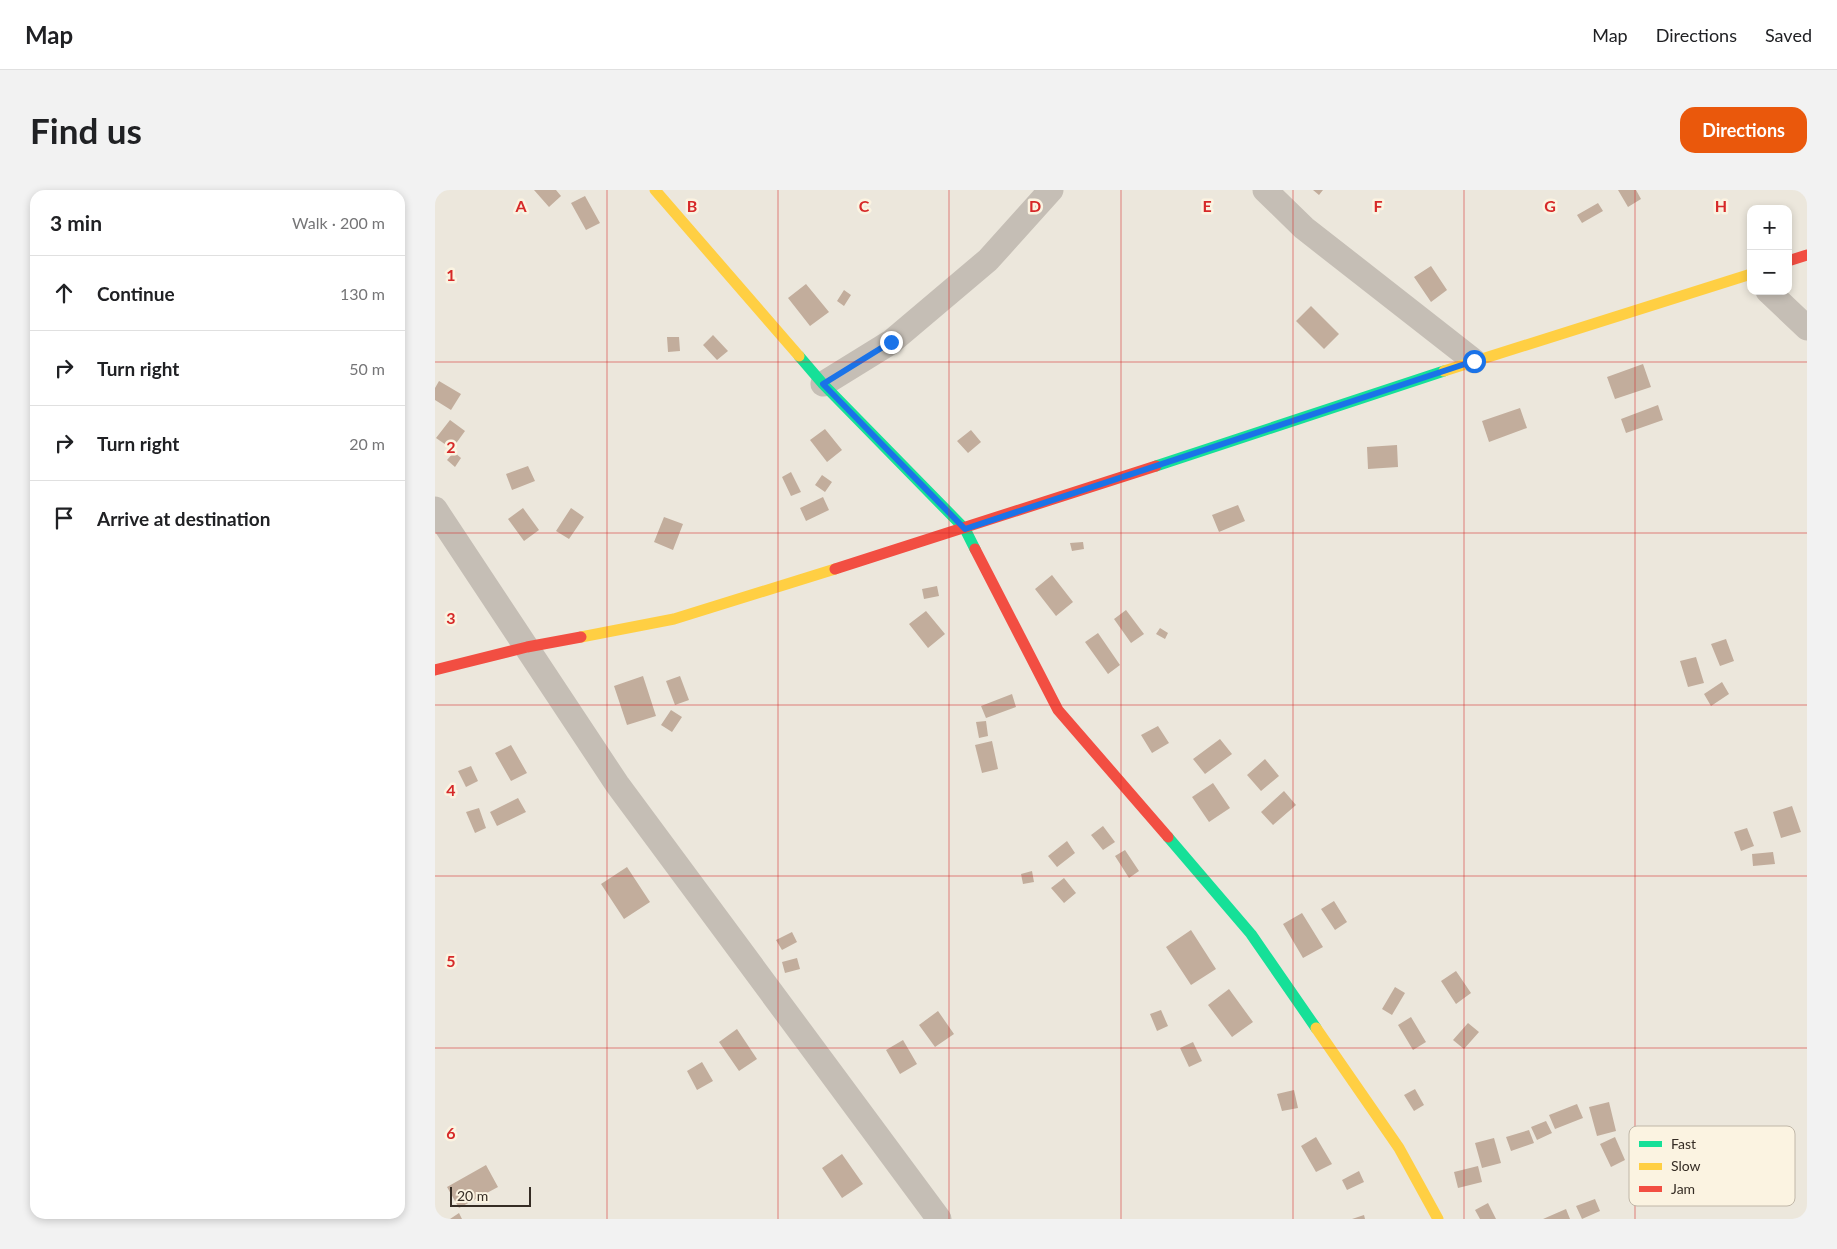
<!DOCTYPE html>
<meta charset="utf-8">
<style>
:root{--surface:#fff;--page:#f2f2f2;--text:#202124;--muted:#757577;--line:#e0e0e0;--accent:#ea580c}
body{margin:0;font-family:Lato,sans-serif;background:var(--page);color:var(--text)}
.controls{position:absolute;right:15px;top:15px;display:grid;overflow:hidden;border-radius:10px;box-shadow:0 2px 8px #0003}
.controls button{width:45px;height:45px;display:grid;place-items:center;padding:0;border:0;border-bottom:1px solid var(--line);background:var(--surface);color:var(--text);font:25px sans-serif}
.scale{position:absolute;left:15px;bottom:12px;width:81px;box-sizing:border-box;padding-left:5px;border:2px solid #352c24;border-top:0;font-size:14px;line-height:18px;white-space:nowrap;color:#352c24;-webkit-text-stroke:4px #fbf3e1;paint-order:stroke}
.stop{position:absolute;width:15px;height:15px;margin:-11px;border:4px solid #1a73e8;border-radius:50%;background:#fff}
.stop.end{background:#1a73e8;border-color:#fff;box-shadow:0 1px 5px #0008}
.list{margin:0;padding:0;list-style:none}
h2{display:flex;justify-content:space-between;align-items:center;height:65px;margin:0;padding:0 20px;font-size:21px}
h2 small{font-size:16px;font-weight:400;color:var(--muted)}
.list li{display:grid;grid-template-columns:32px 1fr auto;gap:15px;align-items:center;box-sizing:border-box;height:75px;padding:0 20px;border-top:1px solid var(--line)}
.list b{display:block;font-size:19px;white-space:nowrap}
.list em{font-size:16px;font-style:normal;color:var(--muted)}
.icon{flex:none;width:28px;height:28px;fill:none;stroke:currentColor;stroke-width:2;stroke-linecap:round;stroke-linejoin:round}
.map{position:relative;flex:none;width:1372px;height:1029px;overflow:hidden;border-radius:15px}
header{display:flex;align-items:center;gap:30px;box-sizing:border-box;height:70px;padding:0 25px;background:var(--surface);border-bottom:1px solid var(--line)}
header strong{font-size:24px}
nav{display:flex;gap:28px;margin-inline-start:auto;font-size:18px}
.intro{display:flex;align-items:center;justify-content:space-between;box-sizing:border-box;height:120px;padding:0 30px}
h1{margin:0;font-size:35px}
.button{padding:12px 22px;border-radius:15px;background:var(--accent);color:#fff;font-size:18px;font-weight:700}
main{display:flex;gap:30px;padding:0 30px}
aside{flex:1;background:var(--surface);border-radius:15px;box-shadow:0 2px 8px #0003}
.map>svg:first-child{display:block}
.building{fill:#c2ad9c}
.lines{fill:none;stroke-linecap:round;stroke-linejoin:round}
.street{stroke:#c5beb5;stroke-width:25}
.fast{stroke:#16e098;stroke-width:11}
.slow{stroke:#ffcf43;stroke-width:11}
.jam{stroke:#f24e42;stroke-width:11}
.route{stroke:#1a73e8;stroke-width:6}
.grid{fill:none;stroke:#d62828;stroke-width:1;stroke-opacity:0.55}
.key{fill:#fbf3e1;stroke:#c0b7a8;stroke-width:1}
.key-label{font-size:14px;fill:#352c24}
.grid-label{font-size:16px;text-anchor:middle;font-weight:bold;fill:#d62828;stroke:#fbf3e1;stroke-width:5;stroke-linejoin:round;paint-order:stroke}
</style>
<header>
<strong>Map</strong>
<nav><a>Map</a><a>Directions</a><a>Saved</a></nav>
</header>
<div class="intro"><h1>Find us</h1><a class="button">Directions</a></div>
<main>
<aside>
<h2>3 min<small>Walk · 200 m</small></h2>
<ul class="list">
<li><svg class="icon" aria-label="ahead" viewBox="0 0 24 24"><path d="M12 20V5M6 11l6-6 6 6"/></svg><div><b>Continue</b></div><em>130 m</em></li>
<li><svg class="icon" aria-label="right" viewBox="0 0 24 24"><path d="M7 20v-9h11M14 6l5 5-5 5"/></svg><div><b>Turn right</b></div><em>50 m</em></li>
<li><svg class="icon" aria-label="right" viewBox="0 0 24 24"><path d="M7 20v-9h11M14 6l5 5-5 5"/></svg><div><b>Turn right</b></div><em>20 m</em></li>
<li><svg class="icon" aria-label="arrive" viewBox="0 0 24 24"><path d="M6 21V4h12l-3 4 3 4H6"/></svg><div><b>Arrive at destination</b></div></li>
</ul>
</aside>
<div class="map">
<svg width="1372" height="1029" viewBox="0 0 1372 1029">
<rect width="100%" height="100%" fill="#ece7dc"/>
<path class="building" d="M99 0H121L126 6 114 17Z
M878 0H888L884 5Z
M1183 0H1201L1206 9 1193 17Z
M150 6 165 33 151 40 136 13Z
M1163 13 1168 21 1147 33 1142 25Z
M996 76 1012 100 996 112 979 87Z
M371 94 394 122 375 136 353 108Z
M409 100 416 105 409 116 402 111Z
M876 116 904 144 889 159 861 131Z
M278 145 293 161 282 170 268 155Z
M232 147H244L245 161 233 162Z
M1208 174 1216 197 1180 209 1172 187Z
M4 191 26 204 16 220 0 210V198Z
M1223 215 1228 230 1191 243 1186 229Z
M1085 218 1092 238 1054 252 1047 231Z
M15 230 30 241 17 259 1 248Z
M390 239 407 260 392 272 375 250Z
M536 240 546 252 533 263 522 251Z
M962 255 963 277 933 279 932 257Z
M19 262 26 268 20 277 12 270Z
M93 276 100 291 77 300 71 284Z
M356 282 366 302 356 306 347 287Z
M387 285 397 292 390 302 380 295Z
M388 307 394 320 371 331 365 318Z
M803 315 810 331 784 342 777 325Z
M88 318 104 340 89 351 73 329Z
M136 318 149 327 134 349 121 341Z
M229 327 248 334 238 360 219 352Z
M648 352 649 359 637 361 635 353Z
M617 385 638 412 621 426 600 399Z
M502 396 504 406 489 409 487 399Z
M691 420 709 444 696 453 679 429Z
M491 421 510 444 493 458 474 434Z
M725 438 733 443 730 449 721 444Z
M663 443 685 475 673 484 650 452Z
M1291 449 1299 471 1285 476 1276 454Z
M1261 467 1269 493 1253 497 1245 471Z
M208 486 221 526 192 535 179 496Z
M245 486 254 510 240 515 231 491Z
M1287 492 1294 504 1276 516 1269 504Z
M577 504 581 517 551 528 546 516Z
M236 520 247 527 237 542 226 535Z
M551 531 553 546 544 548 541 532Z
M723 536 734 553 717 563 706 545Z
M785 549 797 564 770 584 758 569Z
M557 551 563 579 547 583 540 555Z
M76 555 92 583 76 591 60 563Z
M830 569 844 586 826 601 812 585Z
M36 576 43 591 31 597 23 581Z
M778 593 795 618 774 632 757 607Z
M849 601 861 615 838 635 826 622Z
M83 608 91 622 62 636 55 622Z
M1357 616 1366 642 1346 648 1338 622Z
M44 618 51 638 40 643 31 622Z
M668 636 680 652 668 660 656 645Z
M1312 638 1319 656 1306 661 1299 642Z
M632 651 640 663 622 677 613 666Z
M690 660 704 681 694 688 680 666Z
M1338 662 1340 674 1318 676 1317 664Z
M192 677 215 712 189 729 166 694Z
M597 681 599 692 588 694 586 684Z
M629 688 641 703 629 713 616 698Z
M899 711 912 732 900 740 886 719Z
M867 723 888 757 868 768 848 734Z
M756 740 781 779 756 795 731 757Z
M357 742 362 752 347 760 341 750Z
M362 768 365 779 350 783 347 772Z
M1021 781 1036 803 1021 814 1006 791Z
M960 797 970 803 957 825 947 819Z
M794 799 818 832 797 847 773 815Z
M726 820 733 836 722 841 715 824Z
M503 821 519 844 500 857 484 835Z
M976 827 991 852 978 860 963 835Z
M1033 833 1044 842 1029 859 1018 850Z
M302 839 322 869 304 881 284 852Z
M468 850 482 874 465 884 451 860Z
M758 852 767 871 754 877 745 858Z
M267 872 278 891 262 900 252 881Z
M980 899 989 915 979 921 969 905Z
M859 900 863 918 847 921 842 904Z
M1174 912 1181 941 1162 946 1154 917Z
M1142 914 1148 928 1120 939 1114 925Z
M1111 931 1117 943 1102 950 1096 937Z
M1094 940 1099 953 1076 961 1071 947Z
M881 947 897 974 881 982 866 956Z
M1180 947 1190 970 1176 977 1165 954Z
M1059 948 1066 973 1047 978 1040 953Z
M407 964 428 994 407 1008 387 978Z
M51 975 63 997 24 1018 12 997Z
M1043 976 1047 992 1023 998 1019 982Z
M924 981 929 992 912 1000 907 990Z
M1160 1009 1165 1021 1147 1029 1141 1016Z
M1053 1013 1061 1029H1045L1040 1020Z
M1131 1019 1135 1029H1108Z
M24 1023 27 1029H15Z
M929 1025 930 1029H917Z"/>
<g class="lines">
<path class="street" d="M830 0 869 38 1039 171
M1333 101 1372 138
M388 194 456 152 553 70 616 0
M0 319 182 594 504 1029"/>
<path class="fast" d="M364 166 388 194 530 339 540 359
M721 276 1009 181
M733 647 816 744 881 838"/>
<path class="slow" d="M220 0 364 166
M1009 181 1316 84
M146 447 239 429 400 379
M881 838 964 958 1003 1029"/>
<path class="jam" d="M1353 71 1372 65
M540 359 623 520 733 647
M400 379 721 276
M0 480 92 457 146 447"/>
</g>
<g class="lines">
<path class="route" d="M456 152 388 194 530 339 1039 171"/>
</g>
<path class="grid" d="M172 0V1029M343 0V1029M514 0V1029M686 0V1029M858 0V1029M1029 0V1029M1200 0V1029M0 172H1372M0 343H1372M0 515H1372M0 686H1372M0 858H1372"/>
<rect x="1194" y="936" width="166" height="80" rx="8" class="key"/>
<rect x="1204" y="951" width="23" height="6" fill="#16e098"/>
<rect x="1204" y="973" width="23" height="7" fill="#ffcf43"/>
<rect x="1204" y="996" width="23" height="6" fill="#f24e42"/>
<g class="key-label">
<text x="1236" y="959">Fast</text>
<text x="1236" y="981">Slow</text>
<text x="1236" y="1004">Jam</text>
</g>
<g class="grid-label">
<text x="86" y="22">A</text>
<text x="257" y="22">B</text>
<text x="429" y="22">C</text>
<text x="600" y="22">D</text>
<text x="772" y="22">E</text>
<text x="943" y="22">F</text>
<text x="1115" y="22">G</text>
<text x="1286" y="22">H</text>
<text x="16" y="91">1</text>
<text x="16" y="263">2</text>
<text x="16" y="434">3</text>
<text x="16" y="606">4</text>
<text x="16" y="777">5</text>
<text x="16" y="949">6</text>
</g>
</svg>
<div class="controls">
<button>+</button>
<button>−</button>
</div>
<div class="scale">20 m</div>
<div class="stop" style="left:1039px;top:171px"></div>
<div class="stop end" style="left:456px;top:152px"></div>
</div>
</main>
